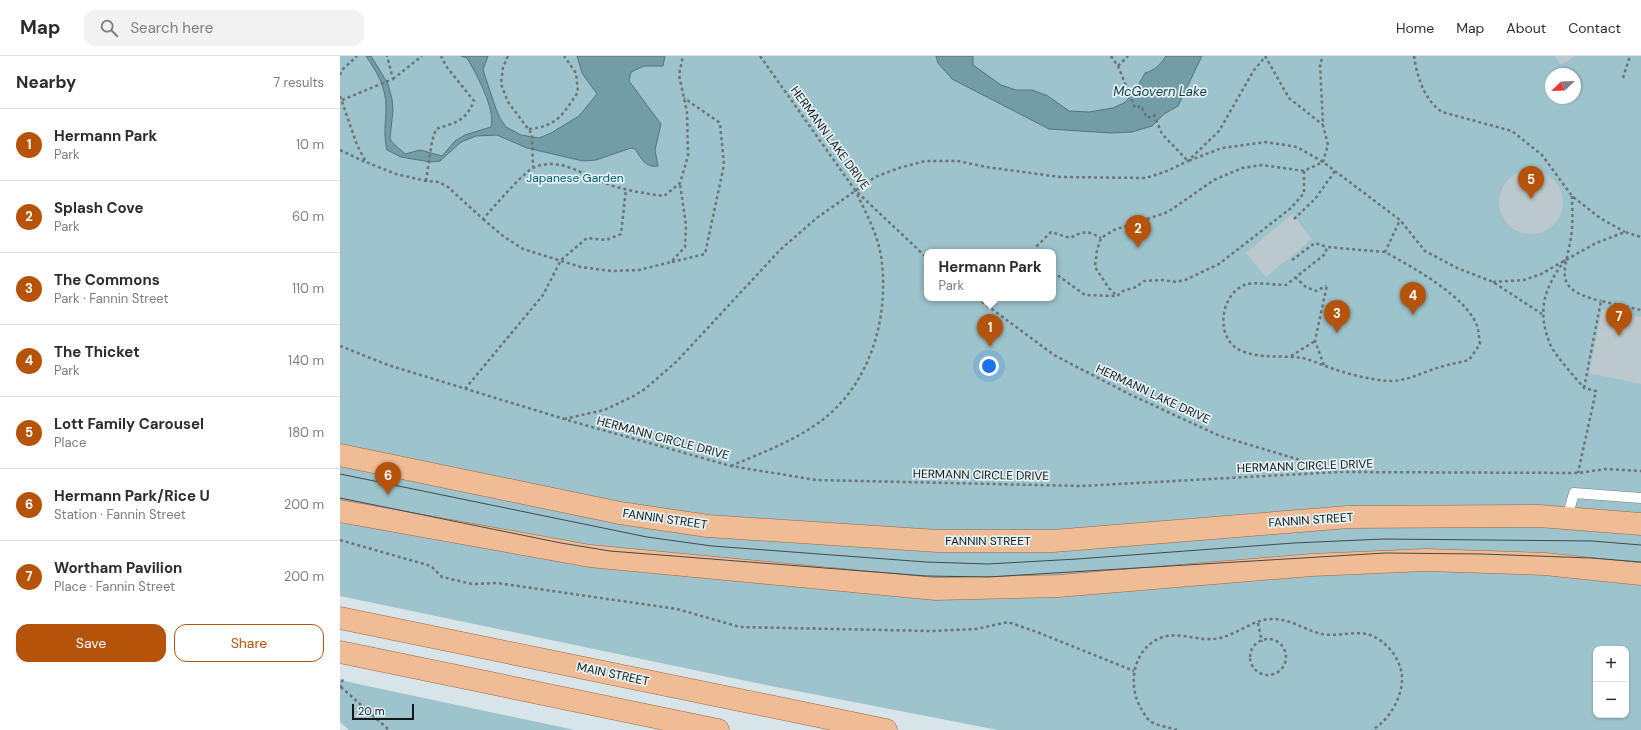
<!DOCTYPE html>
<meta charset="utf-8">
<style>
:root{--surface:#fff;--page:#f2f2f3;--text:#2b2b33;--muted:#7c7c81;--line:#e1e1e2;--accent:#b45309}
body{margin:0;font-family:"DM Sans",sans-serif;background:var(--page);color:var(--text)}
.controls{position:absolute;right:12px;bottom:12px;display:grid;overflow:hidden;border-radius:8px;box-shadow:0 1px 3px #0004}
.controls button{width:36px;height:36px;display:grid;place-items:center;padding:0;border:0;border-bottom:1px solid var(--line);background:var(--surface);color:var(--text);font:20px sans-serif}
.compass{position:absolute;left:1205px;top:12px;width:36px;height:36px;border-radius:50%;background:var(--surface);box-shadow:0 1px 3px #0004;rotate:247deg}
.scale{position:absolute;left:12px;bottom:10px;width:62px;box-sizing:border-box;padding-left:4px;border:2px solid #131718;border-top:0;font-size:11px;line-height:14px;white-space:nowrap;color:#131718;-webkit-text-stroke:3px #e4f2f5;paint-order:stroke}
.you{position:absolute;left:649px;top:310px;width:14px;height:14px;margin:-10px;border:3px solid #fff;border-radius:50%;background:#1a73e8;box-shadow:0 0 0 6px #1a73e833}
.badge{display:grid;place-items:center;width:26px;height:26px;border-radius:50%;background:var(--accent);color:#fff;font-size:13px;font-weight:700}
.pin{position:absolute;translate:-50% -33px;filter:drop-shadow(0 1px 2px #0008)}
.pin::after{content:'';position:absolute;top:21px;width:14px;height:12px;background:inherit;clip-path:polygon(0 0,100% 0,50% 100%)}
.popup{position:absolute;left:584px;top:193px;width:132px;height:52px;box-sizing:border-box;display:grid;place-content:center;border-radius:8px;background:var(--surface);filter:drop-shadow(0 1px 3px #0005);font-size:13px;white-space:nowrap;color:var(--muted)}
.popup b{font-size:15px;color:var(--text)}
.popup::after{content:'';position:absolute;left:50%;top:100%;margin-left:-8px;border:8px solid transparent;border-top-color:var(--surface)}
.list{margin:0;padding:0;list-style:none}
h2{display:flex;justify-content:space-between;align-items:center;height:52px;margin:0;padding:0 16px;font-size:17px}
h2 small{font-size:13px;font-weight:400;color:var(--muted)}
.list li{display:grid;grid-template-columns:26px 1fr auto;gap:12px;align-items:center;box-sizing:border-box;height:72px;padding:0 16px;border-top:1px solid var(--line)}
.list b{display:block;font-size:15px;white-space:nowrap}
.list p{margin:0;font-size:13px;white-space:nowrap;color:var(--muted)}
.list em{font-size:13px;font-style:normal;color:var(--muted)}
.actions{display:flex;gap:8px;padding:12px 16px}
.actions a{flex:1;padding:9px 0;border:1px solid var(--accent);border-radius:12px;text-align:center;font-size:14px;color:var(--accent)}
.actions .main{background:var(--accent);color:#fff}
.icon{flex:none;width:22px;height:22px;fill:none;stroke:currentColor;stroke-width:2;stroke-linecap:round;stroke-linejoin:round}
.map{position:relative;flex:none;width:1301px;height:674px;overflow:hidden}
header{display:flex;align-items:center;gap:24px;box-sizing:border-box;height:56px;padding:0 20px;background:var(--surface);border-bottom:1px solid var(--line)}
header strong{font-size:19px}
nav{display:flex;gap:22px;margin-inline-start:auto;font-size:14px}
.search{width:280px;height:36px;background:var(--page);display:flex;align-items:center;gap:10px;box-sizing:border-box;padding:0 14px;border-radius:12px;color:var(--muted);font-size:15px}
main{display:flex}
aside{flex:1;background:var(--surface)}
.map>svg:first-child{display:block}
.green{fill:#9dc3cc;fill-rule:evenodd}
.water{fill:#729ca6;stroke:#56747b}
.building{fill:#bcc9cc}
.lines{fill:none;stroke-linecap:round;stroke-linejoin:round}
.lane-casing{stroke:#758184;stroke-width:11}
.primary-casing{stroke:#9c653c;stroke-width:23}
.path{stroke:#6c7476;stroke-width:2.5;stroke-dasharray:3 3;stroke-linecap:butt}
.lane{stroke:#fff;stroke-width:10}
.primary{stroke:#f0bc95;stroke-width:22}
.tram{stroke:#42494a;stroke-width:1}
.labels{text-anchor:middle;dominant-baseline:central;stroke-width:3.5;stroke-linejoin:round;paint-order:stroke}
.street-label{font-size:12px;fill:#131718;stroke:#e4f2f5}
.park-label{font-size:12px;fill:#005e6c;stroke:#e4f2f5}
.water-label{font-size:13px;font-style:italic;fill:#0f3840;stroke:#e4f2f5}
</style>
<header>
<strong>Map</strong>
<div class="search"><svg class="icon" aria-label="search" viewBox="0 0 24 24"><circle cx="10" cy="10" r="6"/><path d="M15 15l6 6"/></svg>Search here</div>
<nav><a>Home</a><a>Map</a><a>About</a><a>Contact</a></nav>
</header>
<main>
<aside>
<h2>Nearby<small>7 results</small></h2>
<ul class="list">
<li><span class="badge">1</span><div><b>Hermann Park</b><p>Park</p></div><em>10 m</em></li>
<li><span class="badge">2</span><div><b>Splash Cove</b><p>Park</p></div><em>60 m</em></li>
<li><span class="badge">3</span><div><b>The Commons</b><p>Park · Fannin Street</p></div><em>110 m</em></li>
<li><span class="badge">4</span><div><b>The Thicket</b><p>Park</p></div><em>140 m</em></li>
<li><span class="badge">5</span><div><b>Lott Family Carousel</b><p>Place</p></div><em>180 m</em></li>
<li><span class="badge">6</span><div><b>Hermann Park/Rice U</b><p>Station · Fannin Street</p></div><em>200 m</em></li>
<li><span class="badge">7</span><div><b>Wortham Pavilion</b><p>Place · Fannin Street</p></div><em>200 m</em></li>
</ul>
<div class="actions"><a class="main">Save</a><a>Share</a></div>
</aside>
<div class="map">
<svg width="1301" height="674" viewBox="0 0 1301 674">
<rect width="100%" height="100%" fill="#d7e5e8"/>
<path class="green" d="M0 0H1301V674H658L421 628 0 540ZM1211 18H1235V42H1211ZM587 196H713V242H587ZM1256 593H1286V659H1256Z
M0 624 32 631 235 674H9L0 666Z"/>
<path class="water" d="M26 0H31L48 28 52 43 53 54 50 83C53 88 60 93 65 98L80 94 102 100 115 85 125 79 151 71C156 54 136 17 127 2L121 0H148L143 14 156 53 160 62 166 71 181 79 199 82 211 77 239 60 257 38 242 17 237 0H325L323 10H304L291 16 289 25 321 68 315 94 318 110C305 112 301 102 295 93L291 92 256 104 243 105 187 92 157 79 136 80 121 86 100 105 90 106 61 101 47 94C43 79 46 66 46 51 46 31 37 16 26 0Z
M596 0H633V9L661 29 676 34H692L708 40 729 55 749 56 773 52 784 47 794 37 805 17C815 14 820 9 826 0H862L838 50 824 58 812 70 792 76 771 77 709 73 612 23 598 7Z"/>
<path class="building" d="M1215 0H1235L1221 9Z
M1159 146a32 32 0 1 1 64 0a32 32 0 1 1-64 0Z
M952 158 972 183 926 221 906 197Z
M1262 253 1301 261V328L1249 317Z"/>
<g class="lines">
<defs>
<path id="lane" d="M1227 462 1234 437 1301 442"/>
<path id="primary" d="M0 399 280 457 368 470 598 485H713L1008 461 1199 460 1301 468
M0 455 250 500 596 533 718 530 972 509 1086 504 1205 508 1301 518
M0 562 546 674
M0 596 378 674"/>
</defs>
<use href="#lane" class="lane-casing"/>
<use href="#primary" class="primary-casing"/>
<path class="path" d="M168 0 163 11 161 28 168 46 192 78 193 111
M420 0 515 134 587 202
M771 0 778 10 795 52 801 50 807 62 814 59 822 78 848 105 882 92 926 86 957 91 983 106 1060 164 1085 195 1117 212 1153 226 1202 258
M925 0 949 42 983 69
M1074 0C1077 20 1084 44 1102 56L1172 75 1202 99 1232 140 1260 162 1285 176
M778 10 788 0
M0 19 2 14 17 0
M1283 22 1290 0
M53 23 82 0
M0 40 17 89 26 106 56 118 86 125 99 126 108 131 143 163C152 153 185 114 195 111 222 100 247 122 273 130 290 135 307 138 324 140L340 127 348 100 347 56 339 19 343 0
M2 44 53 23 47 0
M189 73C218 70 223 58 238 36L236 17 224 0
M0 94 25 106
M964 115V137L951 152 879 208 845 224 836 226 822 224 804 225 796 231 783 235 777 240 768 231 755 211 757 194 761 182 774 174 828 156 874 124 902 112 922 109 964 115 983 106 988 89 983 69 980 8 983 0
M86 125 92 85 96 73C116 66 125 66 134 45L106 10 101 0
M1232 140C1232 150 1233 161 1232 172 1229 212 1206 232 1261 245
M143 163 163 180 183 193 241 211 271 215 299 214 331 206 345 191 346 169 340 128
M954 163 975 143 995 115
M698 196 696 191 711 176 730 182C744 175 747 174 761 182
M1045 196 987 191 985 198 946 229C938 229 913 226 907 228 879 237 874 284 902 295 921 303 943 299 962 302 972 304 979 308 988 311 1007 318 1030 324 1050 325 1066 325 1079 318 1094 313 1105 309 1117 307 1129 304L1140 288C1139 283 1139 278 1138 273 1130 242 1072 211 1045 196L1060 164
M952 204 975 187 987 191
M1225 204C1204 232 1196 256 1211 290 1217 302 1235 321 1244 332L1256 335 1238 417
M332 206 365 198 384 109 380 67 344 42
M713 216 745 239 777 240
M955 221 966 231 976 235 986 230
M1153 226 1184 224 1201 218 1256 187 1285 176 1301 181
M637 242 714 299 791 339 880 380 997 415
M0 290 48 309 234 366 391 410 476 424 742 430 999 416 1238 417 1266 413 1301 415
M951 300 975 285
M984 309 975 285 987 229
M1244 332 1261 245 1301 254
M125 333 203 239 221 204 247 182 266 184 281 178 286 133
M224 363 264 354 292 341 305 333 337 305 441 193 478 161 535 121 559 112 585 105H618L646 111 720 121 806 122 827 115 848 105 879 75 914 14 926 0
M391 410C423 396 458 384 486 361 530 325 548 264 542 208 540 182 526 157 515 134
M0 484 91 510 102 521 132 528 157 527 337 553 400 571 590 575 636 573 668 566 697 576 794 615
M918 567 922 586
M910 601a18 18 0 1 1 36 0a18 18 0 1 1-36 0Z
M1 631 49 674
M0 632 3 623
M837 674C829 671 815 670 809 664 806 662 804 657 802 654 787 631 792 594 820 582 837 575 854 584 871 583 893 583 910 564 930 563 950 562 964 574 982 578 996 581 1013 575 1027 578 1045 583 1061 602 1062 621 1063 640 1049 665 1032 674"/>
<use href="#lane" class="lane"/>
<use href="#primary" class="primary"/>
<path class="tram" d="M0 418 307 481 372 490 586 506 648 508 737 503 954 487 1044 483 1252 485 1301 489
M0 442 221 487 270 495 586 520 648 521 1045 497 1142 498 1251 502 1301 506"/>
</g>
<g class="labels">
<g class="street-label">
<text transform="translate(490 82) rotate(54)">HERMANN LAKE DRIVE</text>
<text transform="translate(813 338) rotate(25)">HERMANN LAKE DRIVE</text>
<text transform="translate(323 382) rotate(15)">HERMANN CIRCLE DRIVE</text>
<text transform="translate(965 410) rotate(-2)">HERMANN CIRCLE DRIVE</text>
<text transform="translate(641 419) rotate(1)">HERMANN CIRCLE DRIVE</text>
<text transform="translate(325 463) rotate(8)">FANNIN STREET</text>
<text transform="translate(971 464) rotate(-4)">FANNIN STREET</text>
<text x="648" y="485">FANNIN STREET</text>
<text transform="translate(273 618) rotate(12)">MAIN STREET</text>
</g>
<g class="park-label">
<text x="235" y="122">Japanese Garden</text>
</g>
<g class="water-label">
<text x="820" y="35">McGovern Lake</text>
</g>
</g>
</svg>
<div class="controls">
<button>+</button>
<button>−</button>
</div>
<svg class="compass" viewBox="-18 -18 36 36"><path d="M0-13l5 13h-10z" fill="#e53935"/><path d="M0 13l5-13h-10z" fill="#7c7c81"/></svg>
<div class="scale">20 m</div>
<div class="you"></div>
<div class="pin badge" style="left:650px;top:291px">1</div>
<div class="popup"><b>Hermann Park</b>Park</div>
<div class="pin badge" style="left:798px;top:192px">2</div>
<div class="pin badge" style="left:997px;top:277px">3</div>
<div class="pin badge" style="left:1073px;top:259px">4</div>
<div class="pin badge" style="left:1191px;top:143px">5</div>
<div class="pin badge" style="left:48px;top:439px">6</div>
<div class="pin badge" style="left:1279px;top:280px">7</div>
</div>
</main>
